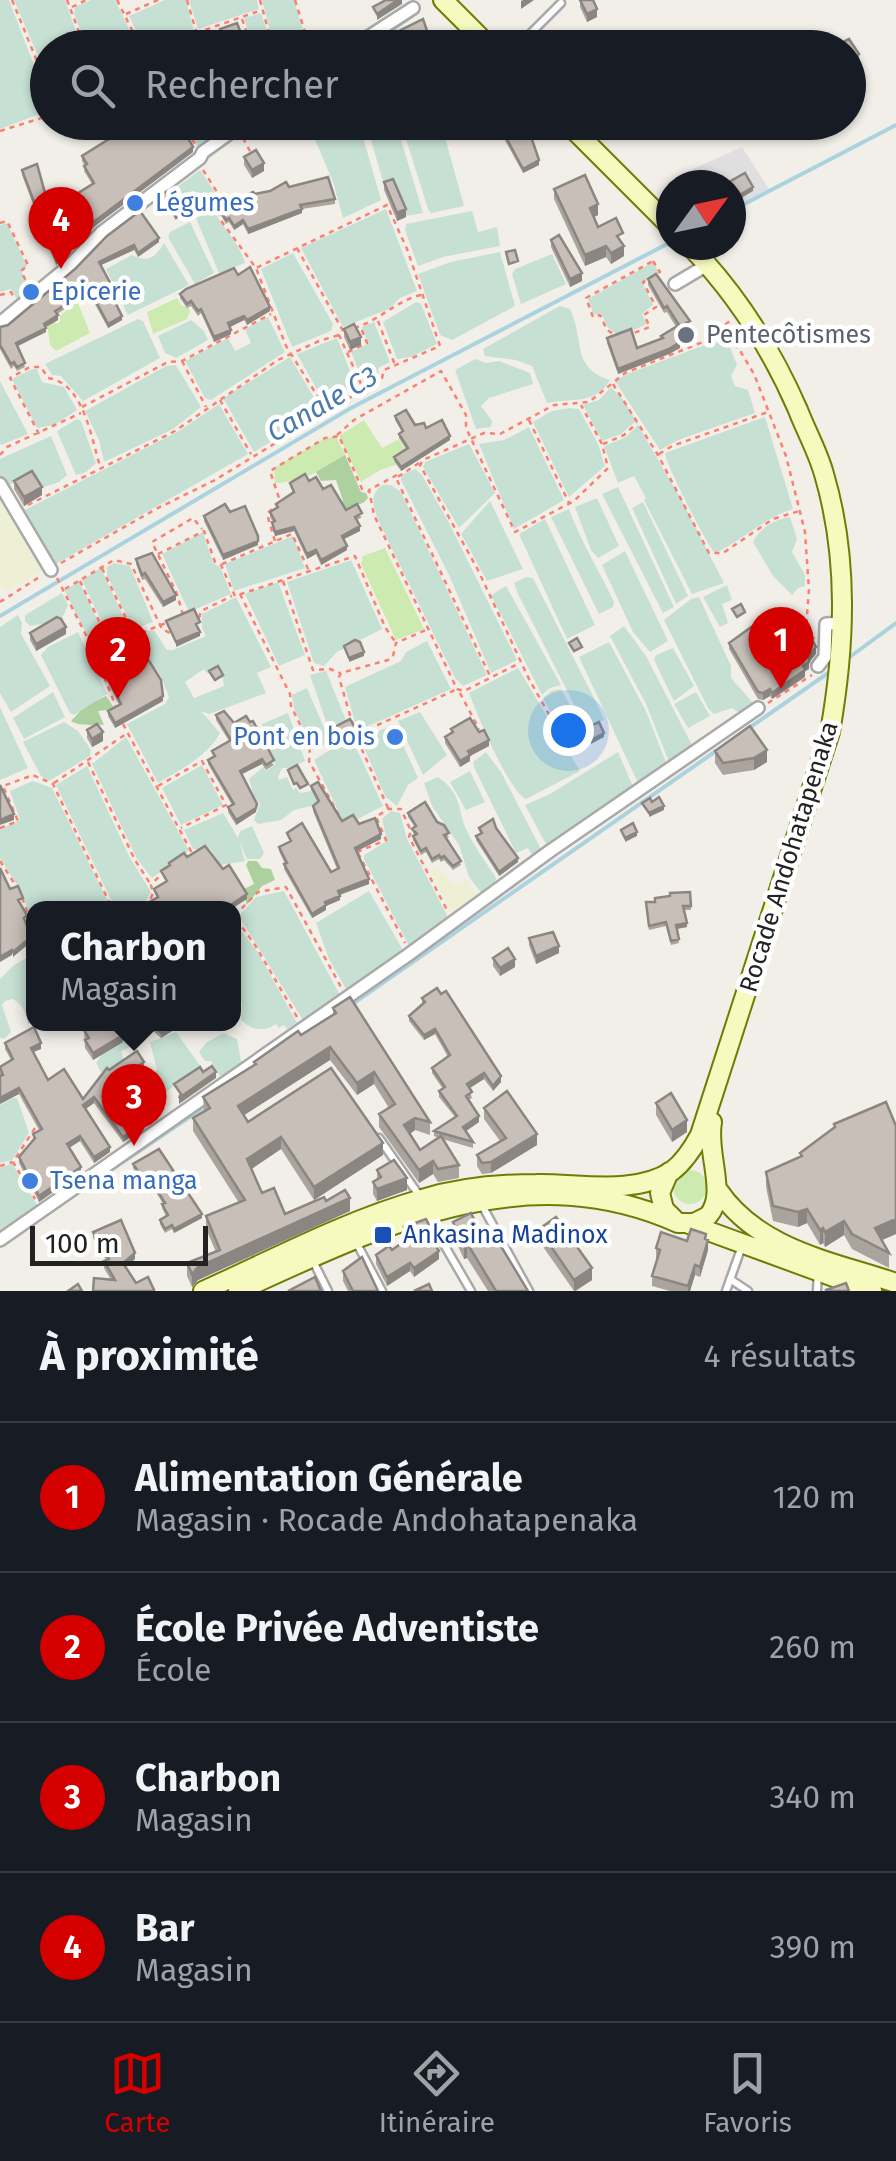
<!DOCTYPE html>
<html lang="fr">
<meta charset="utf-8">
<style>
:root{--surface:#171b24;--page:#242831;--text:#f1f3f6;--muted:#9ea1a6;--line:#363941;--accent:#d40000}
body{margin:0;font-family:"Fira Sans",sans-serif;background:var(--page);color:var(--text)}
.compass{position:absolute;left:656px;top:170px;width:90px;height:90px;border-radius:50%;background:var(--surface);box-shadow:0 2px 8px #0004;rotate:57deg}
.scale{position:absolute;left:30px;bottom:25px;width:178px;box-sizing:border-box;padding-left:10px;border:5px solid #222;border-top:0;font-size:28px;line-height:35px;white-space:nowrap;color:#222;-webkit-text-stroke:8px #fff;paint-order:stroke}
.you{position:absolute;left:568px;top:730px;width:35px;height:35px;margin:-25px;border:8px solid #fff;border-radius:50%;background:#1a73e8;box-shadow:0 0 0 15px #1a73e833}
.badge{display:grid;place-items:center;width:65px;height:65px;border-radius:50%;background:var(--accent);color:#fff;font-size:32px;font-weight:700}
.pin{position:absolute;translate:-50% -82px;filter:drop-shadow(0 2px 5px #0008)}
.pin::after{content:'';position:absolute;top:52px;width:35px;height:30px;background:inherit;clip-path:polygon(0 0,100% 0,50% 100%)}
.popup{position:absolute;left:26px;top:901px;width:215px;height:130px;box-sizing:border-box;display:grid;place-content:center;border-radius:20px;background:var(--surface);filter:drop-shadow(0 2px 8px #0005);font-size:32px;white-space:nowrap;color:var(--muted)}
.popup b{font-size:38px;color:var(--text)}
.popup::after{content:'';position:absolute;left:50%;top:100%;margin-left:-20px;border:20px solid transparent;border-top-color:var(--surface)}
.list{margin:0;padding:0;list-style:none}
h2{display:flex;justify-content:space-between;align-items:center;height:130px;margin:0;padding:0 40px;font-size:42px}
h2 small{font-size:32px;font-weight:400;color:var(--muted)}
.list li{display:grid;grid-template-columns:65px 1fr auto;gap:30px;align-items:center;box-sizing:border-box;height:150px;padding:0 40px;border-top:2px solid var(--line)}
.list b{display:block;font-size:38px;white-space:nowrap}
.list p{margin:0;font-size:32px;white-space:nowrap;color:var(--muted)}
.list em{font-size:32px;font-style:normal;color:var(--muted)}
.icon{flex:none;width:55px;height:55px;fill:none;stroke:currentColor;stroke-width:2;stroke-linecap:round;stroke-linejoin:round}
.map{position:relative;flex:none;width:896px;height:1291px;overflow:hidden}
.search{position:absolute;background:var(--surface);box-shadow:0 2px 8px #0004;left:30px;right:30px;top:30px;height:110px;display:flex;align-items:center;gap:25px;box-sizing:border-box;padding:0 35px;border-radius:55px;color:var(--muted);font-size:38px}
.sheet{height:730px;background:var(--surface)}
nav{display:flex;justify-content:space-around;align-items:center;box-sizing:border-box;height:140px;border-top:2px solid var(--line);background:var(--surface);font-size:28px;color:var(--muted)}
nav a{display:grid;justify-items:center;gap:5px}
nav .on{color:var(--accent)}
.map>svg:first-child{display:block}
.residential{fill:#e0dfdf}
.farmland{fill:#eef0d5}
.grass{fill:#cdebb0}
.forest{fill:#add19e}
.wetland{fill:#c6e0d4;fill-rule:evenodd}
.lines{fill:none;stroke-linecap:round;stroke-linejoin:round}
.stream{stroke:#aad3df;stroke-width:4}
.lane-casing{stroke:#a9a9a9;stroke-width:11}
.street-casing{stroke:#a9a9a9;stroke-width:16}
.secondary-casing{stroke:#707d05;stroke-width:22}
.path{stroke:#fa8072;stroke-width:2.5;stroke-dasharray:5 5;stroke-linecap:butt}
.lane{stroke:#fff;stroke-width:6}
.street{stroke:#fff;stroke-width:11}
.secondary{stroke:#f7fabf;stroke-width:18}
.wall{fill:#aba49e}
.shaded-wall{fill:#8b8681}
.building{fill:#c7bfb8;stroke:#8b8681;stroke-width:2.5}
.shop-dot{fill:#3f7fe0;stroke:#fff;stroke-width:4}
.worship-dot{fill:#6b7280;stroke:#fff;stroke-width:4}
.transit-dot{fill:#1a4fb4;stroke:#fff;stroke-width:4}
.labels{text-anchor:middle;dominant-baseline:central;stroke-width:9;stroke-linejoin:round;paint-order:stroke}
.shop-label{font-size:25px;fill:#366cbe;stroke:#fff;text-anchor:start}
.worship-label{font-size:25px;fill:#5b616d;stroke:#fff;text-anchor:start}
.street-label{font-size:25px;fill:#222;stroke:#fff}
.transit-label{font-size:25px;fill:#164399;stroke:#fff;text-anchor:start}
.water-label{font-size:28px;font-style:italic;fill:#4a7aab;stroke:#fff}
</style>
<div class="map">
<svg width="896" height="1291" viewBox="0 0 896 1291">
<rect width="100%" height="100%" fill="#f2efe9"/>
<path class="residential" d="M742 147 770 191 731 212V185H691L684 173Z"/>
<path class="farmland" d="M6 500 46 568 7 593 0 586V503Z
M437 866 455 885 467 879 480 899 453 917 431 873V869Z"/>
<path class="grass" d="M177 298 181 305 188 307 190 311 187 319 153 334 147 312Z
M77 301 90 333 56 351 50 345 47 322 52 317 56 324 60 322V316L67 310 66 304Z
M364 420 382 448 399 439 411 460 380 470 361 482 339 436Z
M336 436 345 455C328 470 298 482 275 483L274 469 280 464 324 439Z
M385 548 424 629 396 640 361 564 363 556Z
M673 1187a17 17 0 1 1 34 0a17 17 0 1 1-34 0Z"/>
<path class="forest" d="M345 455 361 492 366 493 368 498 363 503 336 512 343 501 336 480 321 481 316 472Z
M106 696 115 709 98 711 104 725C93 724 81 727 71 721L85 706Z
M248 861H257L262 868 271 869 275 880 262 886 247 905 242 890 254 884 246 865Z"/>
<path class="wetland" d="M0 0H9L47 99 48 111 0 129Z
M14 0H65L79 40 61 47 48 48 47 53 38 56Z
M91 0H115L138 47H87L74 14 75 7Z
M165 0H186L198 47H144L129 16Z
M189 0H257L259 9 198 29Z
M262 0H294L308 47H274Z
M261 13 270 40 253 45 244 18Z
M185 123H229L230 126 215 131 217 136 199 148Z
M308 123H359L381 200 343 218 333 182Z
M366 123H396L423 213 406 216 394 185 385 188Z
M401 123H441L464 206 431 213 428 209Z
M200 170 220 200 194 213 177 187Z
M386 209 417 291 400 298 389 309 343 327 301 248Z
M214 210C223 230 239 241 245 263L219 273 196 218Z
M472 211 478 232 497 227 500 246 443 257 418 266 405 230 406 224Z
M190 222 214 273 195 284 168 237 170 232Z
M7 223 27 266 21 271 32 293 19 303 11 289 0 292V225Z
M164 243 189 285 128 315 106 269 132 255C149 264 156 256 164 243Z
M500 252 515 306 452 340 440 335 418 274 451 262Z
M293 253 333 324 331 331 292 347 261 269Z
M552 254 566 284 521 304 512 274 515 269Z
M653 262 659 272 642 282 653 305 642 314 647 324 620 336 608 328 601 313 594 315 588 299Z
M416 302 421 304 437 344 411 357 397 359 383 322Z
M560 306 570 309C585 340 571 368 610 380 596 405 571 398 547 403L532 366 516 360 485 356 483 349Z
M268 317 285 352 211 400 205 398 185 361 228 338 235 351 251 343 245 329Z
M138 319 143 321 160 358 83 401 61 376 52 375 45 364Z
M191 320 204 331 208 340 176 358 165 353 158 336Z
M374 322 390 362 378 368 379 377 364 384 351 352 368 344 362 327Z
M337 338 356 386 324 402 297 354Z
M713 342 729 345 737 365 731 376 735 386 748 390 755 413 678 440 660 450 615 381 627 374Z
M290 357 322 411 254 452 223 398Z
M475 359 486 363 499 361 530 373 533 384 489 398 481 406 492 421 491 427 476 429 455 370Z
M176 365 201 407 173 429 104 462 99 440 85 411 166 366Z
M32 369H37L42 382 64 387 77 410 54 425 37 428 12 379Z
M0 381 28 434 1 445 0 442Z
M611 387 625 402 636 421 621 434 602 441 583 405 599 400Z
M219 404 248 454 54 565 21 512 179 431Z
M569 408 579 409 598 444 605 466 569 497 533 422 552 411Z
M765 417 793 509C765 517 742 541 715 553 707 546 665 462 665 453Z
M77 419 81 421 96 463 86 472 76 475 57 431Z
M638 425 683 503 724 583 692 594 644 500 646 498 634 476 618 483 604 446 626 437Z
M529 427 564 500 514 529 479 444 504 440Z
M51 436 67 475 59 482 41 488 27 476 5 487 0 477V459Z
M469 444 495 493 459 528 423 467 425 462Z
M415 469 422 475 448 521 517 660 491 673 449 575 401 480V475Z
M382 485H391L401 492 487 675 463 686 455 678 379 522C374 508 368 496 382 485Z
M618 487 674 607 663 613 602 494Z
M597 498 619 546 598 558 591 550 575 507Z
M490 501 523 569 487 581 461 534Z
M643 502 688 596 676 604 632 508Z
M569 509C581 542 599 570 614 602L613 607 599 614 551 517Z
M790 517 797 539 792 552 805 575V586L798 588 792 595 773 576 753 542C759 528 776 519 790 517Z
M545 519 595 625 567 639 519 534Z
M203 532 213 563 220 567 231 594 189 612 162 554Z
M293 536 305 568 234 591 225 564Z
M625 551 668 641 650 652 633 632 602 565Z
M351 560 382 629 337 652 324 666 314 663 287 582Z
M114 563 130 566 153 622 133 629 107 575V567Z
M101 568 130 631 124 636 109 638 82 580Z
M526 577 533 578 597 704 604 720 586 728 518 594 514 583Z
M79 581 107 640 92 646 65 591Z
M278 582 305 655 279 666 245 594Z
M727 585 732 600 722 604 728 623 720 627 703 597Z
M506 586 561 685 550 688 542 695 491 595Z
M62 593 68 605 61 621 30 626 25 621V615Z
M236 597 271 667 257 673 266 693 209 714 201 711 220 733C208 756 180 770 158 783L127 724 165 704 169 697 161 676 133 640 147 631 154 630 167 650H173L206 636 202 628V614ZM204 669 208 674 214 671 223 679 224 686 194 698 185 682Z
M699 597 731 666V678L753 703 739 713 732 708 714 714 708 708 664 620 691 599Z
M18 615 22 623 21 634 50 686 11 712 0 693V627Z
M624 626 646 656 693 747 669 762 646 704 610 636Z
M78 632 107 694 74 715 70 713 41 655 48 647Z
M427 641 451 689 364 728 355 722 345 687 401 661 406 652Z
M609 642 646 711 669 770 640 787 579 657Z
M673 648 694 686 674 701 654 660 656 655Z
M518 668 580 771 526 799C509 792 477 714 469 693Z
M326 671 345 718V722L334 728 328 727 310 675Z
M307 688 330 742 313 750 294 708 292 695Z
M561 689 584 731 566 741 543 698 551 691Z
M53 692 65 717 24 739 13 718Z
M696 692 710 716 688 728 674 704Z
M0 707 28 768 0 780Z
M420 712 447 755 423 775 398 721Z
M288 713 305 761 290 768H282L278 777 279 780 287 777 293 790 296 788 300 793 311 791 319 804 294 810 281 820 258 824 254 820 260 804 254 796 249 779 263 767 266 771 275 765 264 741 262 724Z
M64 722 78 731 91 750 90 756 49 781 41 776 23 742Z
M394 725 418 778 408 785 397 806 385 796 360 738Z
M126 737 189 851 152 878 137 859 92 764Z
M353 741 383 806 354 821 344 823 314 760 333 748Z
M486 752 501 772 542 851 533 856 528 848 516 853 474 767 473 762Z
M618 752 634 789 547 846 525 805 550 794Z
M202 765 223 805 181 825 162 788Z
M87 766 129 856 151 892 142 908H115L56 785Z
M470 771 485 802 466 810 450 782Z
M438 777C464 796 456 808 467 831 475 848 486 862 496 878L494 886 483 895 469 877 459 845 432 806 424 783Z
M33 781 52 788 111 908H34V926L21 892 0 858V829L20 820 10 791Z
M391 811 400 813 407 839 449 919 410 948 364 859V855L387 841 382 819Z
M223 813 238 838 240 831 252 826 264 853 260 859H247L239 840 245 861 220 865 210 849H193L184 830Z
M284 891 341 997 304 1022 239 916 256 897Z
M369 891 404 952 347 991 329 959 316 923Z
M234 922 257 951 297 1023 287 1029 284 1025 279 1028 276 1024C263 1032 253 1031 241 1020L242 1003 234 992Z
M34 954V1023L28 1024C26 1012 23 1006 13 999L5 1001 2 1005 11 1032 4 1039 0 1038V979L14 965Z
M120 1024H140L146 1032 144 1041 121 1051 124 1061 101 1072 96 1063 105 1050 121 1039Z
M176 1032 204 1071C179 1072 167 1101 141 1103L133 1087 157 1070 150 1042Z
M223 1033 237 1039 242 1067 220 1076 211 1061H205L199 1052 206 1043Z
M13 1098H17L29 1133 12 1160 0 1163V1105Z
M12 1163 40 1210 0 1237V1168Z"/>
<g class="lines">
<path class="stream" d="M365 48 412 16
M202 161 255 122
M731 211 896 125
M0 616 351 408 671 242
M847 659 896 623
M749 728 831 671
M351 1005 716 751
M74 1195 203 1108"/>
<defs>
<path id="lane" d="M516 48 561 3
M579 133 588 122
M379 1138 421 1198
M483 1207 529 1291
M428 1217 471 1291
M355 1240 382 1291
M312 1259 328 1291
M730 1279 748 1291
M726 1291 742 1246
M817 1291 818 1272"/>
<path id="street" d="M351 48 413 8
M675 284 707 265
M0 323 69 266 101 233 200 158 203 152 245 122
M0 484 51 570
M818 666 825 657 826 624 843 623
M0 1240 408 955 550 851 758 708"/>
<path id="secondary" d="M443 0 491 48
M566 122 671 227
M669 1172 660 1193 664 1209 678 1223H694L708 1216C728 1194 706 1154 712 1122
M718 1190C759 1250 831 1261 896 1283
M689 1224 872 1291
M203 1291C274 1259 347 1220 422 1199 458 1188 498 1184 536 1184 578 1183 634 1196 672 1171 684 1162 693 1148 700 1135L830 732C845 646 849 559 824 474 818 452 806 431 798 410 771 348 736 293 689 245
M238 1291C379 1227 523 1154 678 1223"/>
</defs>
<use href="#lane" class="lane-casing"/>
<use href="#street" class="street-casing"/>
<use href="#secondary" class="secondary-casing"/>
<path class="path" d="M12 0 48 88
M67 0 85 48
M117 0 141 48
M187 0 201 48
M260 0 273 48
M295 0 310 48
M72 7 86 0
M126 14 158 0
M242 19 252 47 272 41
M196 33 262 10
M69 48 81 43
M37 59 48 55
M182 122 195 144
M0 131 48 116
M243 138 251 153
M203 170 222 200 216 205 222 222 256 268 286 346 325 408
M0 223 7 221 28 265 21 271 27 283
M297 248 343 331 339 335 362 386
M653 261 660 272 643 282 656 307 644 315 650 327 620 338 607 330 600 315 593 317 586 298Z
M0 295 11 292 14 298
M378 321 395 365
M354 328C379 321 397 300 421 295
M725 335 726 324 731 320
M348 352 367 343 361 328
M182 361 206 407
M613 384 658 455 709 553H723L773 519 799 511
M220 400 251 454
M82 407 168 362 182 361 271 314
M529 420 569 503
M39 434 10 378 30 367H41L48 378C84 383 91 438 100 466
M337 435 354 420 441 371 466 415V428L515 532 574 501 608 468 602 444 581 405
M603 444 624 435 637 423
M659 454 672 446 768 412
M0 455 7 447 81 413
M419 463 396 478 490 676
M397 475 369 490 374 515 457 689 464 691 520 663
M28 505 175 431 278 360 319 341 339 335
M275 541 267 514 280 501 270 471 325 438 339 436 362 489 368 491
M158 554 204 531 215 562 221 565 235 596 355 556 385 627 396 643
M61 563 156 509 215 480 382 378 384 370 440 346 407 249 387 205 256 268
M222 564 292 534 309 571
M102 568 133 633
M57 578 94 651 116 707
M80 581 109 642
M283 581 313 670 330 669 340 673
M65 589 114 560 131 564 162 629 170 633
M240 594 290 694 291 706 310 745 309 761 341 819
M0 602 41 576
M183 615 177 594 152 542 193 518 202 529
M199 618 201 611 232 596
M95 651 166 623
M460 693 479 729
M768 703 812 675
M123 724 192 853
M360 733 352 722 339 677 341 673 388 660 393 656 396 643 426 630
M564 741 529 679 478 570 420 465 423 460 484 433 500 434 554 405 589 402 625 373 713 338H725L739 349 754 374 786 456 805 532 809 590 806 627 814 639
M88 762 135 860 151 885
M54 783 126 734
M158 786 202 761 226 805 181 828
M388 808 359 743 360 733 455 690
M0 828 18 821 3 786 33 775 53 784 112 908
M357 852 386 840 376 817 388 809H401L411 831 409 837 447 910
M358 853 405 943
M0 861 16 886
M22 898 34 929
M147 908 153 893 151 885 169 866
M297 1017 255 945 234 916 258 892 286 887 341 987
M35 1128 13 1162 35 1199
M0 1166 12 1162"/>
<use href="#lane" class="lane"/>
<use href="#street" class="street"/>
<use href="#secondary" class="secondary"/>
</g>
<path class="wall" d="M580 0 597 17 587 22 580 7Z
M57 122H179L193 152 95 226 56 265 22 175V170L47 200H68L92 184 84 171 85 166 82 161V156L108 140 101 126 83 136 76 123 66 128V138Z
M488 122H526L539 165 523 173 502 135 496 137Z
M244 157 264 171 252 178 244 165Z
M384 182 406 217 397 221 384 190Z
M289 187 335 199V204L302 209V213L248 234 243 224 234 230 229 222 226 224 219 212V208L234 201 255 194Z
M554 189 598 215 594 217 598 227 623 244 624 256 611 264 606 257 585 266 554 199Z
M107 236 159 242 138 257 134 250 101 265 114 294 112 296 122 320 108 328 85 286 63 300 65 309 57 314 58 320 46 327V332L17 346 25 367 17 371 14 366 11 369 0 349V327L8 325 75 269Z
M551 240 582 281 570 287 551 247Z
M238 275 270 311 247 325 244 320 230 327 231 334 214 342 201 313 198 316 191 306 187 308 180 298V294Z
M648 279 690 327 691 337 680 344V348L669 354 618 374 607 343V338L637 348 661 339V336L676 327 667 312 664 313 648 285Z
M344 329 361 345 350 350 344 337Z
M395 416 426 428 450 440 401 471 394 461V457L406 449 399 438V434L402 432 395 420Z
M14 481 42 495 24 506 14 489Z
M309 481 323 489 346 510 362 517 357 520 360 531 344 539 347 550 321 565 316 554 307 559 294 531 275 536 272 527 273 522 270 517V512L276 508V504L293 493 290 483Z
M230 512 258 536V545L223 560 204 521V516Z
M136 559 176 600 163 607 145 579 142 580 136 564Z
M790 627 816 654 809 662V669L805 671V677L772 699 770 696 763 700 758 699 729 649V643Z
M30 633 66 634 36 651 30 640Z
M99 659 124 660 163 701 115 728 108 716V711L119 705 99 664Z
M216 715 274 765 266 770 262 764 242 774 257 808 256 812 236 825 228 812V807L232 805 208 764V760L213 757 212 751 229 741 216 720Z
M750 726 767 762 754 770 723 775 715 763V751Z
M451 729 479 732 489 746 470 756V761L460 767 445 743V737L451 733Z
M87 730 103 741 92 747 87 738Z
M311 786 342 821 359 824 381 839 357 851 369 884 340 895V900L326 906V910L312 918 284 869 285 864 279 851V847L290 842 287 833 331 872 337 869 313 811V806L318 803 311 790Z
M408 813 437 822 449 837 446 838 461 865 453 870 444 860 441 862 439 859 432 863 426 852 421 855 413 840 414 835 412 829 415 827 408 817Z
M479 828H496L518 862 499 876 476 840V836L480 834Z
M690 892 691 910H684L687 927 677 929 679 943 671 945 666 926 649 930 646 902H655Z
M529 938 559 953 536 964 529 945Z
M493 958 515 967 500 976 493 966Z
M422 998 501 1082 493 1091 484 1079 469 1088 472 1098 468 1100 479 1122 466 1131 473 1142V1148L442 1139 459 1165V1178L438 1182 433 1174 419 1183 379 1127V1114L389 1108 374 1084 357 1095 330 1060 244 1115 248 1122 383 1155 314 1200 281 1149 251 1169 262 1193 285 1214 326 1201 350 1211 198 1280 192 1287 187 1276V1263L216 1252 206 1229V1216L239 1203 193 1131V1118L204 1111 203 1097 254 1065V1062L333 1015V1008L430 1122V1135L415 1130 410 1134 420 1150 439 1138 434 1136V1131L455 1117 439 1097V1091L443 1089 432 1073V1068L448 1057 435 1034 424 1040 409 1021V1016L422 1004Z
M140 1024H180V1026L161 1038 152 1030 134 1040Z
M84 1030 123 1042 93 1060 85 1048Z
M5 1043 41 1049 33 1052 48 1080 83 1099 109 1070 144 1068 140 1071V1076L125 1084 139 1103 126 1116 136 1134 123 1142 94 1103 85 1109 110 1152 94 1163 80 1141 69 1148 81 1172 39 1202 19 1163V1157L33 1141V1134L39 1130 19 1094 0 1104V1067L11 1060 5 1049Z
M656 1103 687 1132 672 1142 656 1115Z
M484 1108 537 1145 491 1173 482 1174 477 1166V1155L500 1141 484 1119Z
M834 1124 896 1126V1234L882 1240 889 1253V1268L852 1249 844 1235 825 1247 823 1243 820 1245 807 1223 798 1227 773 1221 766 1187V1172L800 1157V1153L834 1128Z
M133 1164 202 1218 174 1233 172 1229 165 1233 160 1224V1220L166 1216 162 1208 163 1204 153 1187 149 1190 133 1168Z
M377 1170 407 1190 377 1201 373 1194V1182L377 1179Z
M453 1222 486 1244 528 1291H488L467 1258 464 1259 453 1236Z
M404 1227 434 1243 439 1259 414 1277 410 1271 387 1286 376 1264V1255L392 1250 406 1240 404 1236Z
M539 1229 592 1280 576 1291H574L539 1241Z
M93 1232 135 1259 126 1267 136 1283 154 1291 111 1280 104 1268V1261L106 1260 93 1238Z
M706 1239 708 1250 700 1277 695 1275 690 1291H670L652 1286V1276L657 1259H656V1248L687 1241Z
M343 1271 378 1291H348L343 1281Z"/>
<path class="shaded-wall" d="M398 0H402V4L377 20V14Z
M523 0H534L521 9V1Z
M597 9V17L587 22V14Z
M859 54V61L848 69V63Z
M98 122H101V126L83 136V131Z
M193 147V152L95 226 56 265V260L95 221Z
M539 160V165L523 173V169Z
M264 163V171L252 178V170Z
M753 187V191L738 200V196Z
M171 197V201L160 207V203Z
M598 204V215L590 219V208Z
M302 209V213L248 234V229Z
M406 209V217L397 221V213Z
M243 220V224L234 230V226Z
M159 238V242L138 257V253Z
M134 245V250L99 266V262Z
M606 246V257L585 266V255Z
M624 246V256L611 264V253Z
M582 273V281L570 287V279Z
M85 281V286L61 302V297Z
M270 307V311L247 325V320Z
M58 315V320L44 328V324Z
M122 316V320L108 328V324Z
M244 316V320L228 328V323Z
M46 328V332L16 347V343Z
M231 330V334L214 342V337Z
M691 332V337L680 344V348L669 354 618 374V369Z
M361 337V345L350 350V342Z
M450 436V440L401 471V467Z
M42 487V495L24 506V497Z
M360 526V531L342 540V536Z
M294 527V531L275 536V532Z
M258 541V545L223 560V555Z
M347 546V550L321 565V560Z
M316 550V554L307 559V554Z
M176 595V600L163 607V602Z
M66 627V634L36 651V644Z
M200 632V636L176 647V642Z
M816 647V654L809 662V669L805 671V677L772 699V693L803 666Z
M364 652V656L349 662V658Z
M770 689V696L763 700V693Z
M163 696V701L115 728V723Z
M355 728V736L337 745V737Z
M103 732V741L92 747V739Z
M604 733V737L591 744V740Z
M489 740V746L470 756V761L460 767V761L468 751Z
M767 750V762L754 770V758Z
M262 759V764L240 775V771Z
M664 806V810L649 817V813Z
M256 808V812L236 825V820Z
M14 814V820L0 825V820Z
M637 832V836L625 842V838Z
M381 834V839L355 852V848Z
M518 858V862L499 876V872Z
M369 879V884L338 895V891Z
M247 894V899L233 908H226Z
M340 896V900L326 906V910L312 918V914L325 902Z
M687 923V927L676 929V925Z
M31 937V942L13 957V952Z
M559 946V953L536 964V956Z
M12 950V955L0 962V957Z
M515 959V967L500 976V968Z
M152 1024V1030L134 1040V1035Z
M176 1024H180V1026L161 1038V1033Z
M435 1029V1034L424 1040V1035Z
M123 1035V1042L93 1060V1053Z
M41 1043V1049L31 1053V1048Z
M330 1047V1060L238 1119V1106Z
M144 1062V1068L140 1071V1076L122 1086V1081Z
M216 1072V1078L179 1104V1098Z
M374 1072V1084L357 1095V1083Z
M484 1073V1079L467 1090V1084Z
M501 1076V1082L493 1091V1086Z
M19 1088V1094L0 1104V1098Z
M94 1097V1103L83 1111V1105Z
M139 1098V1103L124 1118V1112Z
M479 1116V1122L463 1133V1127Z
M415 1118V1130L404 1138V1125Z
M687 1120V1132L672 1142V1130Z
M136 1128V1134L123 1142V1137Z
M537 1134V1145L491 1173V1162Z
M80 1136V1141L67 1149V1144Z
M281 1137V1149L247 1172V1159Z
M383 1143V1155L314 1200V1187Z
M110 1147V1152L94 1163V1157Z
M433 1161V1174L419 1183V1170Z
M81 1167V1172L39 1202V1196Z
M407 1178V1190L377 1201V1189Z
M350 1198V1211L198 1280 192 1287V1274L198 1267Z
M807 1209V1223L798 1227V1212Z
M202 1214V1218L174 1233V1229Z
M896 1219V1234L875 1243V1228Z
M844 1221V1235L825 1247V1232Z
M823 1228V1243L820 1245V1230Z
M708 1240V1250L700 1277V1267Z
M467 1243V1258L464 1259V1245Z
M439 1251V1259L414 1277V1268Z
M135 1253V1259L123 1269V1263Z
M410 1263V1271L387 1286V1277Z
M695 1265V1275L690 1291H688V1286Z
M592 1268V1280L574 1291V1280Z"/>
<path class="building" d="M386 0H398L377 14 373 7Z
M580 0H593L597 9 587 14Z
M423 19 433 48H392L404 43 397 32Z
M237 23 245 44 250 41 253 48H208L224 41 220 29Z
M849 39 859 54 848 63V48H832Z
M60 122H67L66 133Z
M78 122H98L83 131Z
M102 122H179L193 147 95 221 56 260 22 170 37 164 47 200 68 192 67 200 94 183 84 166 87 164 82 156 109 139Z
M491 122H526L539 160 523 169 502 130 496 132Z
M256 150 264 163 252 170 244 157Z
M745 173 753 187 738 196 729 182Z
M585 175 598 204 590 208 598 227 616 218 623 233 617 236 624 246 611 253 606 246 585 255 554 189Z
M328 177 335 199 300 205 302 209 248 229 243 220 234 226 229 218 226 220 219 208 233 198 234 201 253 192 255 194 270 191 286 182 289 187Z
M393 179 406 209 397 213 384 182Z
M167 191 171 197 160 203 157 198Z
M178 204 184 212 176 218 171 209Z
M140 211 159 238 138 253 134 245 99 262 114 290 110 292 122 316 108 324 85 281 61 297 65 305 55 311 58 315 44 324 46 328 16 343 25 363 17 367 14 362 11 364 0 345V327L8 325 75 269 107 236Z
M559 235 582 273 570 279 551 240Z
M515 250 518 261 509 264 506 252Z
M250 267 270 307 247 320 244 316 228 323 231 330 214 337 201 309 198 311 191 301 187 304 180 294 186 289 234 268 238 275Z
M656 274 690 321 686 323 691 332 679 339 680 342 669 349 618 369 607 338 631 329 637 348 663 338 661 336 679 325 667 306 664 308 648 279Z
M354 324 361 337 350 342 344 329Z
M406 410 415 425 424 423 426 428 442 420 450 436 401 467 394 457 408 448 399 434 403 431 395 416Z
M32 471 42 487 24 497 14 481Z
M305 474 309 481 316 477 323 489 331 485 346 510 357 504 362 513 355 517 360 526 342 536 347 546 321 560 316 550 307 554 294 527 275 532 272 522 275 521 270 512 278 507 276 504 294 492 290 483Z
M225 504 230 512 245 506 258 536V541L223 555 204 516Z
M152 553 176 595 163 602 145 573 142 575 136 559Z
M741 604 745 612 737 617 732 609Z
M194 609 200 622 196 624 200 632 176 642 166 621Z
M57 617 61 619 66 627 36 644 30 633Z
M761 620 764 625 769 622 773 630 786 622 790 627 801 620 816 647 809 656V662L803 666 805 670 772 693 770 689 763 693 758 692 729 643Z
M577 638 582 647 574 651 569 643Z
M355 640 360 642 364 652 349 658 344 646Z
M137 652 141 659 146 656 161 680 163 696 115 723 108 711 121 704 99 659 123 654 124 660Z
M218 666 223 675 215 680 209 671Z
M224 711 234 723 246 716 250 722 253 721 274 760 266 765 262 759 240 771 257 804 256 808 236 820 228 807 234 804 208 760 215 756 212 751 231 740 216 715Z
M470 718 479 732 484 730 489 740 468 751 470 755 460 761 445 737 453 732 451 729Z
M350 719 355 728 337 737 333 728Z
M599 722 604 733 591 740 585 729Z
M97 724 103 732 92 739 87 730Z
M750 726 767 750 754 758 723 763 715 751Z
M297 765 308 784 300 788 297 783 294 784 288 770Z
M318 782 342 821 353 815 359 824 375 818 381 834 355 848 369 879 338 891 340 896 325 902 326 905 312 914 284 864 287 863 279 847 291 841 287 833 302 823 331 872 339 868 313 806 319 801 311 786Z
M0 785 14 814 0 820Z
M659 797 664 806 649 813 642 803 650 798 652 802Z
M425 802 437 822 444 825 449 833 444 835 461 861 453 866 444 856 441 858 439 855 432 859 426 848 421 851 413 836 417 834 412 829 416 826 408 813Z
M493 819 496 828 518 858 499 872 476 836 482 833 479 828Z
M633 823 637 832 625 838 621 830Z
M205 846 223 869 229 865 247 894 226 908H223L222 906 217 908H151L148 903 158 897 154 889 167 881 161 871 170 865 169 863 184 853 187 857Z
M0 868 10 889 18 886 23 898 18 900 27 915 24 918 31 937 13 952 12 950 0 957Z
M690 892 691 906H683L687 923 676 925 679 939 671 941 666 922 649 926 646 902H655V898L670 896V893Z
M553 932 559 946 536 956 529 938Z
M508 948 515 959 500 968 493 958Z
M437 988 441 994 446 991 501 1076 493 1086 484 1073 467 1084 472 1092 466 1096 479 1116 463 1127 473 1142 434 1131 457 1116 439 1091 445 1087 432 1068 450 1055 435 1029 424 1035 409 1016 425 1002 422 998Z
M350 997 430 1122 415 1118 404 1125 415 1142 420 1150 441 1136 459 1165 438 1169 433 1161 419 1170 379 1114 395 1104 374 1072 357 1083 330 1047 238 1106 248 1122 331 1068 383 1143 314 1187 281 1137 247 1159 262 1193 274 1188 285 1214 324 1197 326 1201 345 1190 350 1198 198 1267 192 1274 187 1263 220 1250 206 1216 245 1200 193 1118 210 1108 203 1097 256 1064 254 1062 298 1031 301 1035 336 1013 333 1008Z
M96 1024H116L123 1035 93 1053 85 1040 89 1038 84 1030Z
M140 1024H176L161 1033 152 1024 134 1035Z
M34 1027 41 1043 31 1048 48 1080 64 1069 83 1099 107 1068 109 1070 137 1051 144 1062 137 1067 140 1070 122 1081 139 1098 124 1112 136 1128 123 1137 94 1097 83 1105 110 1147 94 1157 80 1136 67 1144 81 1167 39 1196 19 1157 35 1138 33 1134 42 1129 19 1088 0 1098V1076L3 1075 0 1067 13 1059 5 1043Z
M212 1066 216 1072 179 1098 181 1094 174 1084 200 1067 203 1072Z
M507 1091 537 1134 491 1162 482 1163 477 1155 506 1138 484 1108Z
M671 1093 687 1120 672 1130 656 1103Z
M886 1102 896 1126V1219L875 1228 889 1253 852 1234 844 1221 825 1232 823 1228 820 1230 807 1209 798 1212 773 1206 766 1172 802 1156 800 1153 835 1127 834 1124Z
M159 1149 202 1214 174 1229 172 1225 165 1229 160 1220 168 1215 162 1204 165 1203 153 1183 149 1186 133 1164Z
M394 1160 407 1178 377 1189 373 1182 381 1177 377 1170Z
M471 1213 486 1244 496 1238 528 1291H496L467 1243 464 1245 453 1222Z
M556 1217 592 1268 574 1280 539 1229Z
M426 1219 434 1235 430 1237 439 1251 414 1268 410 1263 387 1277 376 1255 389 1246 392 1250 410 1237 404 1227Z
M121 1220 135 1253 123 1263 136 1283 148 1277 154 1290 152 1291H93L94 1278 115 1280 104 1261 109 1259 93 1232Z
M691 1229 706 1234 705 1239 708 1240 700 1267 695 1265 688 1286 652 1276 660 1250 656 1248 661 1232 687 1241Z
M362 1257 378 1291H353L343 1271Z
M315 1277 321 1291H288Z
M846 1283 849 1291H826V1290Z
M78 1284 82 1291H68Z
M429 1284 432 1291H414Z"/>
<g class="shop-dot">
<circle cx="135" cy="203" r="10"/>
<circle cx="31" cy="292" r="10"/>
<circle cx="395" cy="737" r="10"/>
<circle cx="30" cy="1181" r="10"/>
</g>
<circle class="worship-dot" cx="686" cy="335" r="10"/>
<rect class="transit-dot" x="373" y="1225" width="20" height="20" rx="5"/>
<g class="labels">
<g class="shop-label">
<text x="155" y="203">Légumes</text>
<text x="51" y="292">Epicerie</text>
<text x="375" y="737" text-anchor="end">Pont en bois</text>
<text x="50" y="1181">Tsena manga</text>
</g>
<g class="worship-label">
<text x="706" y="335">Pentecôtismes</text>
</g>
<g class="street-label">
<text transform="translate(789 857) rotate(-73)">Rocade Andohatapenaka</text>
</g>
<g class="transit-label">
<text x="403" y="1235">Ankasina Madinox</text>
</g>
<g class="water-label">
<text transform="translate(322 404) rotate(-30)">Canale C3</text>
</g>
</g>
</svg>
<svg class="compass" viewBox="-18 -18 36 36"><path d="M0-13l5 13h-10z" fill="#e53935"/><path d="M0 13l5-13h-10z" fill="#9ea1a6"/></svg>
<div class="scale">100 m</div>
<div class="you"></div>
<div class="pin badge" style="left:781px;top:689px">1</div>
<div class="pin badge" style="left:118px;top:699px">2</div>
<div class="pin badge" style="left:134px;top:1146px">3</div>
<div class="popup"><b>Charbon</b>Magasin</div>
<div class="pin badge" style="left:61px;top:269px">4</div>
<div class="search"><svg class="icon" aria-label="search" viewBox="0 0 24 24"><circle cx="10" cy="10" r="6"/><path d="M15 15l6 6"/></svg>Rechercher</div>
</div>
<section class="sheet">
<h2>À proximité<small>4 résultats</small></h2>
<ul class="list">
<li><span class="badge">1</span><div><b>Alimentation Générale</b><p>Magasin · Rocade Andohatapenaka</p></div><em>120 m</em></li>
<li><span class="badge">2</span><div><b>École Privée Adventiste</b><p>École</p></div><em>260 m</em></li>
<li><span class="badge">3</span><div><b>Charbon</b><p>Magasin</p></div><em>340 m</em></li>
<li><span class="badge">4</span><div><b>Bar</b><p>Magasin</p></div><em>390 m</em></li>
</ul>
</section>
<nav>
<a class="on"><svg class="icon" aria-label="map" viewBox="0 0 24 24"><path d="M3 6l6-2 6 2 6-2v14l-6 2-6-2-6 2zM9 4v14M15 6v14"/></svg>Carte</a>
<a><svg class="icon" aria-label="directions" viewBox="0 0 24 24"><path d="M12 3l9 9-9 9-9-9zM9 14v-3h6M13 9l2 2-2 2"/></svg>Itinéraire</a>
<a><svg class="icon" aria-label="saved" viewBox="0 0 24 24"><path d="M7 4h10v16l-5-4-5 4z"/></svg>Favoris</a>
</nav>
